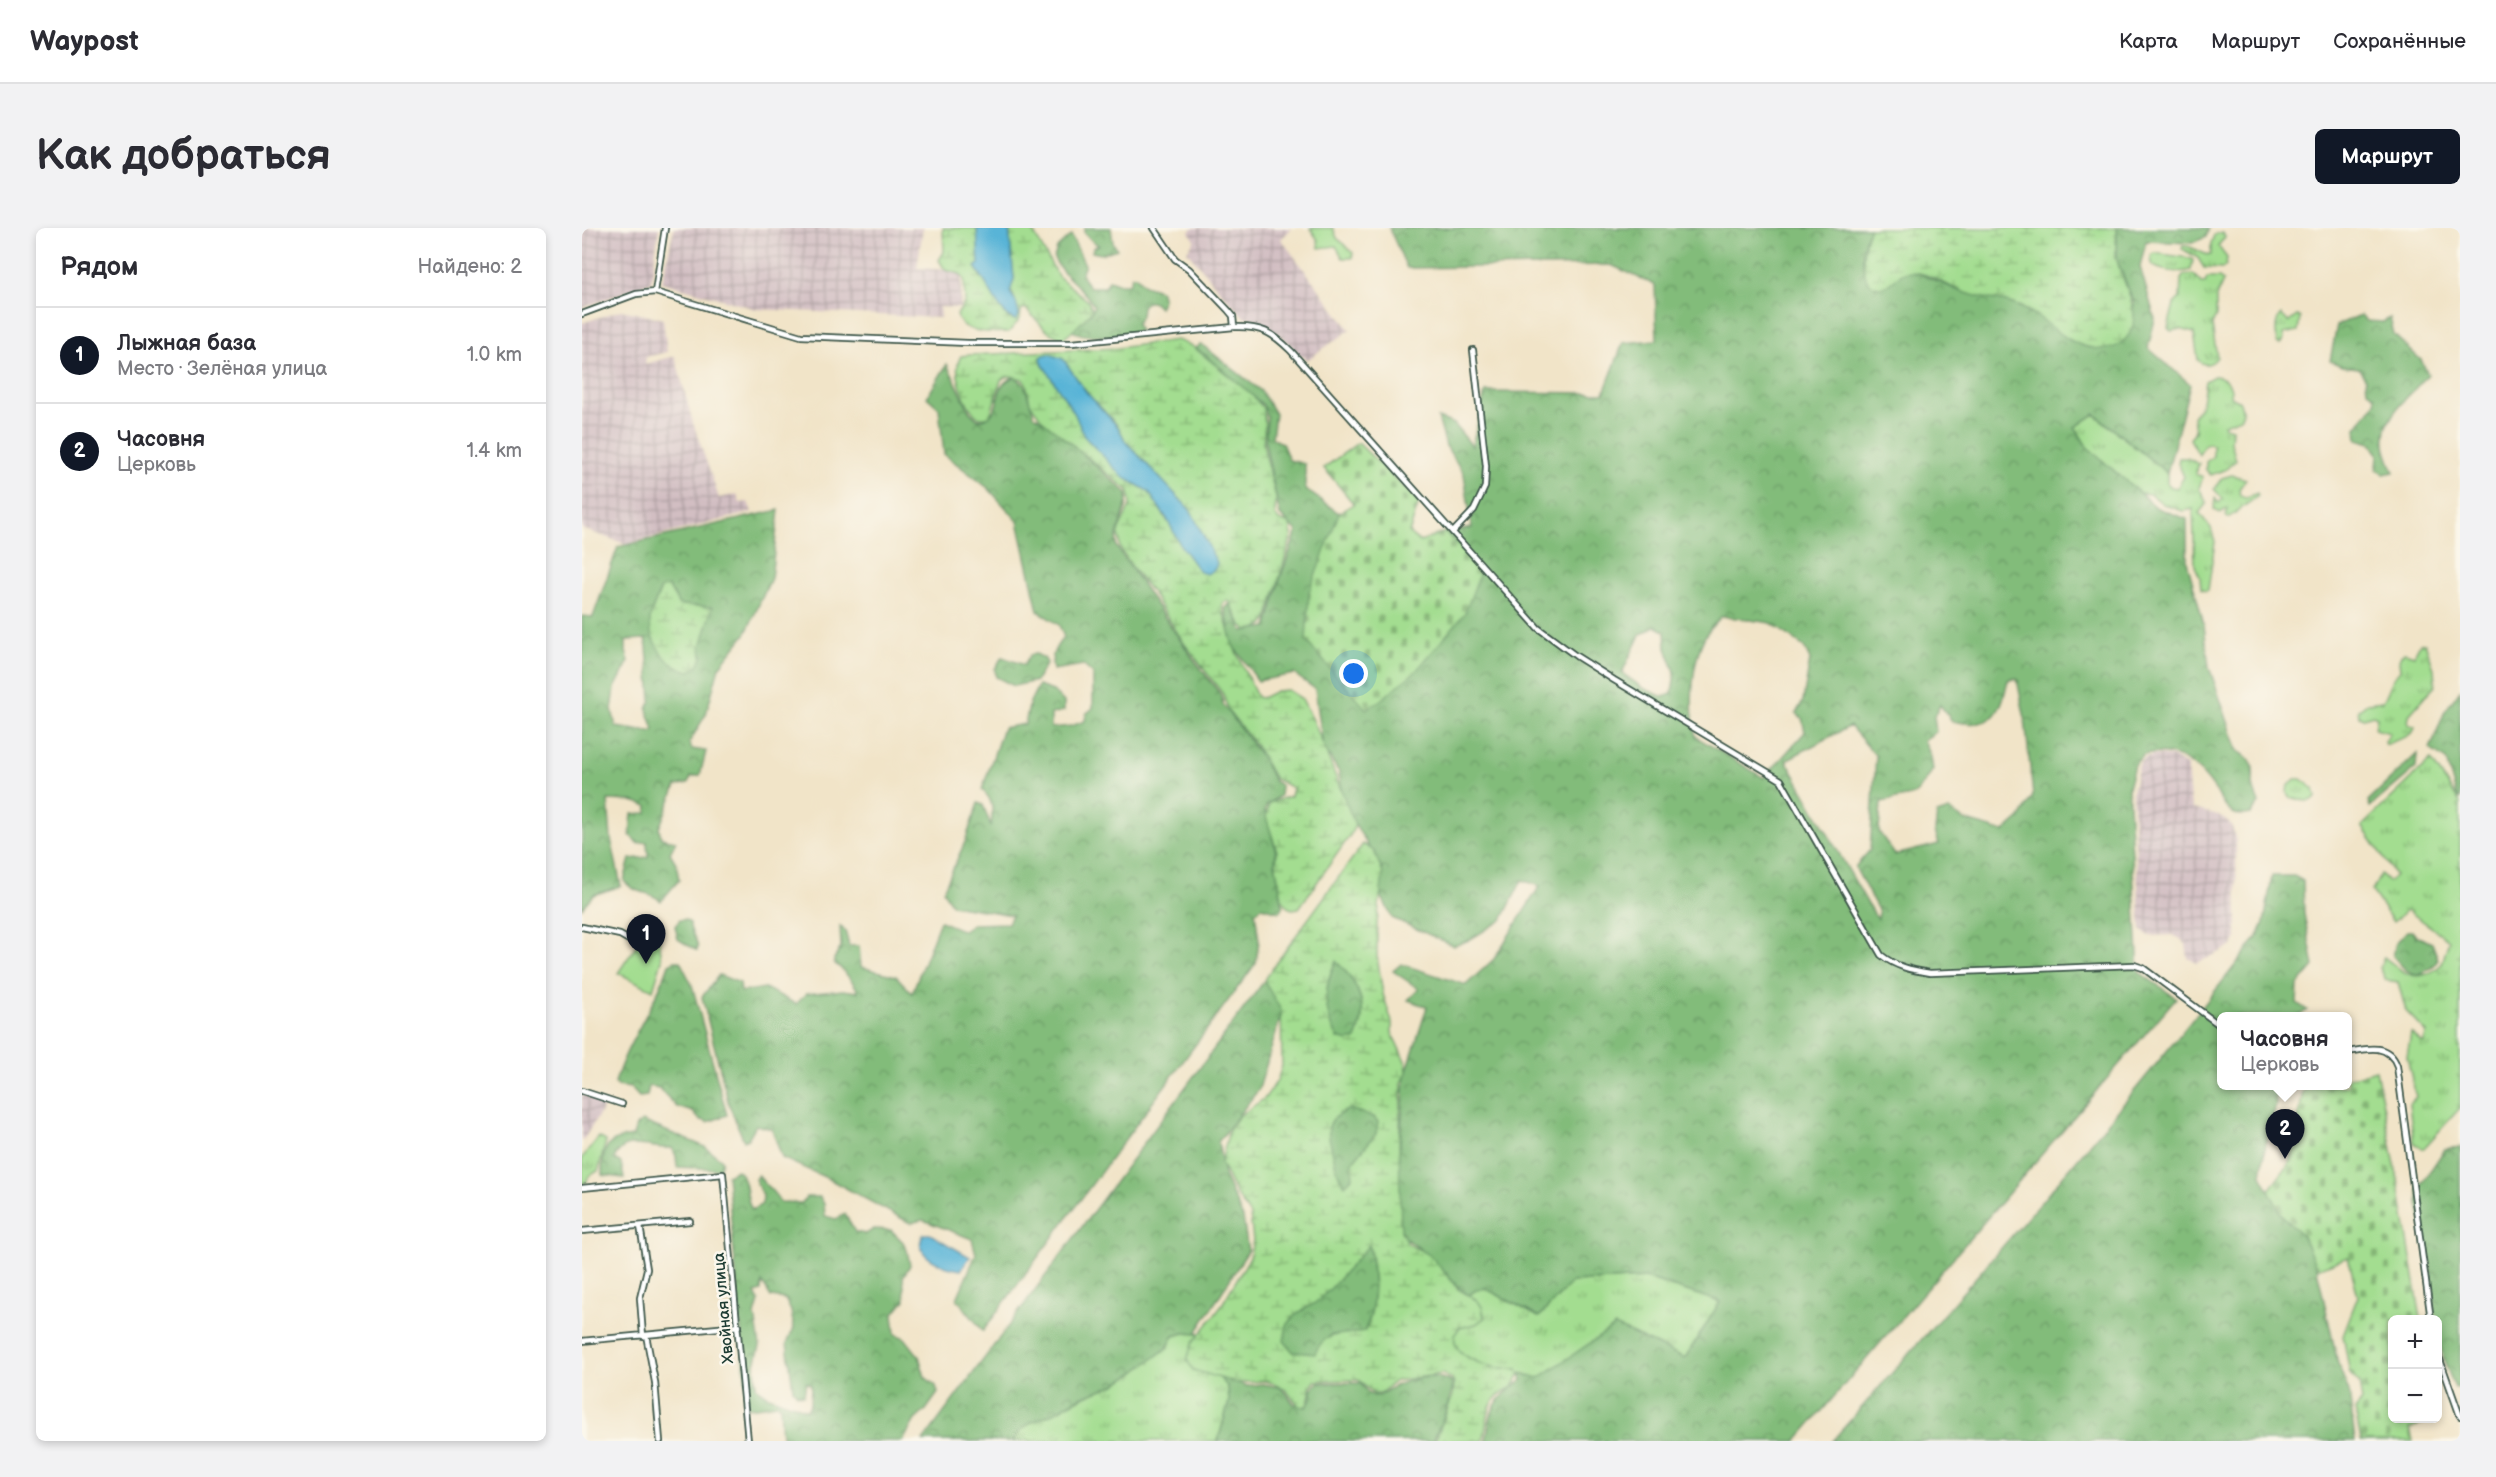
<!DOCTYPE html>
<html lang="ru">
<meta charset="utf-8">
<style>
:root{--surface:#fff;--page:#f2f2f3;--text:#2b2b33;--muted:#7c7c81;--line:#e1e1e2;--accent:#111827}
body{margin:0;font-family:"Balsamiq Sans",sans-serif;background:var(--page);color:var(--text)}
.controls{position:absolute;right:18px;bottom:18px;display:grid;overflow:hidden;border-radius:9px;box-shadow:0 3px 9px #0003}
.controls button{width:54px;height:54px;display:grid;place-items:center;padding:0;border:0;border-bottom:2px solid var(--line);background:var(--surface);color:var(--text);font:30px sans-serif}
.you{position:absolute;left:772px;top:446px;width:21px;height:21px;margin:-15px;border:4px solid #fff;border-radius:50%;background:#1a73e8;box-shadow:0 0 0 9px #1a73e833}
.badge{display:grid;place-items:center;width:39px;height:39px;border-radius:50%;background:var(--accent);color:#fff;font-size:20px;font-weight:700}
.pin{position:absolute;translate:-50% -50px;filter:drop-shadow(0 2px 3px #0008)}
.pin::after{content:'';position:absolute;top:32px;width:21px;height:18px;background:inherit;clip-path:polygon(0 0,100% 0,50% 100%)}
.popup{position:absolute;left:1635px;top:784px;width:135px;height:78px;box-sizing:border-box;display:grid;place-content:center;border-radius:9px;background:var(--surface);filter:drop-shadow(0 2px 4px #0005);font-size:20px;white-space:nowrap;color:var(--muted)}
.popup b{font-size:22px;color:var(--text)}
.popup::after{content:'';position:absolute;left:50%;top:100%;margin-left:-12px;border:12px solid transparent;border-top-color:var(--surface)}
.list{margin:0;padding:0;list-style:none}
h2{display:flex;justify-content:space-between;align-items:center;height:78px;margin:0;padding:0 24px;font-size:26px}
h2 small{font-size:20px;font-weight:400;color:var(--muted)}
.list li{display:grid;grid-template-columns:39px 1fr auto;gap:18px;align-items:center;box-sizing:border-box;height:96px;padding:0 24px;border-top:2px solid var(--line)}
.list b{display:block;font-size:22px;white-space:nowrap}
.list p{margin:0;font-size:20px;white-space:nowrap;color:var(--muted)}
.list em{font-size:20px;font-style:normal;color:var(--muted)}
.map{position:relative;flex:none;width:1878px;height:1213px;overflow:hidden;border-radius:9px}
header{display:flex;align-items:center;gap:36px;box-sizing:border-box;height:84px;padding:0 30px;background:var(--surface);border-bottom:2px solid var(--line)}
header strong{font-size:28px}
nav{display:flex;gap:33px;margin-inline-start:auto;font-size:21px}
.intro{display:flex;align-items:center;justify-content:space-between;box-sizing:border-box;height:144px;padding:0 36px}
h1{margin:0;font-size:42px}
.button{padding:15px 27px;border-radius:9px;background:var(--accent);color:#fff;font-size:21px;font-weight:700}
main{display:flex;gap:36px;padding:0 36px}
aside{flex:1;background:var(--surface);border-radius:9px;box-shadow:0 3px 9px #0003}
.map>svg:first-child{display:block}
.industrial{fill:url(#industrial-grid)}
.grass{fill:url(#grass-tufts);stroke:#618d62;stroke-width:1.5}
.forest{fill:url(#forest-crowns);stroke:#507c57;stroke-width:1.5;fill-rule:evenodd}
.wetland{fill:url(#wetland-marsh);stroke:#618d62;stroke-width:1.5;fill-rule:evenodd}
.cemetery{fill:url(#cemetery-stones);stroke:#618d62;stroke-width:1.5}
.green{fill:#a3dd90;stroke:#618d62;stroke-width:1.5}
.water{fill:#59b4d7;stroke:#3c7886;stroke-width:1.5}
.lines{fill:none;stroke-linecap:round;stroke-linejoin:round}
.minor-casing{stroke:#3e564a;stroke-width:8}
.minor{stroke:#fff;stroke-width:4.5}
.labels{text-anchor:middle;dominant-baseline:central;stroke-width:5;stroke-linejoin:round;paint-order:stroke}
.street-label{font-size:16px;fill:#1f3d34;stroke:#fbf7ec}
</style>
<header>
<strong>Waypost</strong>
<nav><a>Карта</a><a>Маршрут</a><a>Сохранённые</a></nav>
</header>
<div class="intro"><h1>Как добраться</h1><a class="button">Маршрут</a></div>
<main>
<aside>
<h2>Рядом<small>Найдено: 2</small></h2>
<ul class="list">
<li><span class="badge">1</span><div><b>Лыжная база</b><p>Место · Зелёная улица</p></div><em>1.0 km</em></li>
<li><span class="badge">2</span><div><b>Часовня</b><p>Церковь</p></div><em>1.4 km</em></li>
</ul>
</aside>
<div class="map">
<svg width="1878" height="1213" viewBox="0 0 1878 1213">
<defs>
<pattern id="industrial-grid" width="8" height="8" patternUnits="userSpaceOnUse" patternTransform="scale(1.5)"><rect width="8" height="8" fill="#d2bec2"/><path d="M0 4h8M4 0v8" fill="none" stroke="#aa9c9e"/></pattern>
<pattern id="grass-tufts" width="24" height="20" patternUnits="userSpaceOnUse" patternTransform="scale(1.5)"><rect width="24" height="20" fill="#a3dd90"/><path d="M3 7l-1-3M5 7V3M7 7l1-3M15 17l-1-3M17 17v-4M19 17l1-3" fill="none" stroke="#84b476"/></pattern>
<pattern id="forest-crowns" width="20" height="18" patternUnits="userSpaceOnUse" patternTransform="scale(1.5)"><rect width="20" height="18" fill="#82bc7a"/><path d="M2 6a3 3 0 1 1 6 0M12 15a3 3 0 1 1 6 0" fill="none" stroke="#6a9a65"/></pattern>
<pattern id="wetland-marsh" width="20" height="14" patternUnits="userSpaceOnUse" patternTransform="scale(1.5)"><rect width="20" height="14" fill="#a3dd90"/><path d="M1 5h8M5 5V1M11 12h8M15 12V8" fill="none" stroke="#84b476"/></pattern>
<pattern id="cemetery-stones" width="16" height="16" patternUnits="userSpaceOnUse" patternTransform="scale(1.5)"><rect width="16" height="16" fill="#a3dd90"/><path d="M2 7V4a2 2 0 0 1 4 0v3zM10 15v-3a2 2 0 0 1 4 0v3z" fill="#84b476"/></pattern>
</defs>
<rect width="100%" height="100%" fill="#fbf7ec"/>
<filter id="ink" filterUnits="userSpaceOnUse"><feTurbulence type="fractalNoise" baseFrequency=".0167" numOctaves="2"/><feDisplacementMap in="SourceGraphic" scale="12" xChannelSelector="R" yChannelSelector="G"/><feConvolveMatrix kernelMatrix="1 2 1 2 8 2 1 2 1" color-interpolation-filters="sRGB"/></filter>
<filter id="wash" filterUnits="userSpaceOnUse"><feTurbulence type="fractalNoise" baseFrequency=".008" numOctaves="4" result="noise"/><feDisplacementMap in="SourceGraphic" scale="24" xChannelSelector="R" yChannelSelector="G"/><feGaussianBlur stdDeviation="1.35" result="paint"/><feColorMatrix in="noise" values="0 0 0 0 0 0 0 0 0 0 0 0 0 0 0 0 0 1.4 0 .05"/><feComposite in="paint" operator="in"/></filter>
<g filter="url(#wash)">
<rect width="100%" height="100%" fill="#f1e4c8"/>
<path class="industrial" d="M3 0H77L69 54 0 80V8Z
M92 0H341L335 40 380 43 378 80 358 79V90L174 81 80 54Z
M610 0H710L699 11 768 102 725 132 721 128 719 129 701 109 666 89 663 90 639 64 605 23 613 12 607 4Z
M39 82 81 91 85 124 64 129 63 136 93 128 111 195 137 270 155 266 158 275 166 274 170 284 44 316 0 301V95Z
M1575 527 1590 529 1605 538 1608 573 1611 581 1633 586 1646 593 1650 599 1654 613 1655 710 1649 719 1615 735 1606 730 1604 716 1597 710 1590 707 1567 708 1559 702 1550 563 1558 534 1563 530Z
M0 866 24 876 0 914Z"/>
<path class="grass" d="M1636 5H1641L1643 9 1636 18 1645 30 1644 37 1640 41 1622 40 1616 30 1600 21 1601 18C1613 17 1618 27 1629 27V16L1632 7Z
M1572 25 1607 30 1611 32 1609 42C1600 45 1576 44 1570 36L1569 28Z
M1611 46 1619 55H1623L1625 50H1637L1641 53 1634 69V88L1630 97 1635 129C1631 136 1622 139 1616 132L1612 105 1599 101 1589 103 1586 100 1592 76 1598 70 1599 51 1602 47Z
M1699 87 1707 94 1715 88 1718 90 1716 103 1701 106 1702 111 1698 116 1695 115C1694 106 1692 93 1699 87Z
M1632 148C1644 148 1651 158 1649 169L1658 174 1661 185 1658 190 1642 196 1643 199 1650 201 1649 215 1654 232 1644 241 1629 247 1624 242V234L1631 228V218L1628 216 1622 217 1617 227 1608 211 1613 203 1611 189 1620 175 1623 153Z
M1512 186 1585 245V255L1589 259 1595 260 1602 249 1596 235 1597 230H1605L1617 236 1613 246 1621 249 1617 260 1625 275 1617 285 1629 300 1633 314 1626 362 1624 363 1619 361 1618 349 1613 338 1611 281 1601 283 1583 277 1568 266 1557 265 1505 219 1493 199Z
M1650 247 1664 251 1657 261 1658 268 1664 270 1675 265 1676 268 1646 290 1644 288 1646 280 1638 285 1632 281 1633 270 1636 275 1641 271 1632 261 1640 250Z
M1843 415 1852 441 1853 457 1827 487 1826 496 1833 499C1828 512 1815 510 1804 517L1803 514 1808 505 1793 501 1795 489 1791 487 1781 490 1777 488 1776 482 1785 475 1801 473C1808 463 1809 449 1818 442 1818 435 1814 429 1823 424L1832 427 1838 416Z
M1849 532 1878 575V880L1841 921 1832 915 1827 876 1834 869 1825 829 1829 805 1841 815 1845 805 1824 783 1816 754 1804 752 1798 740 1802 729C1824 746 1836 758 1860 736L1867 712 1825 682 1811 694 1790 663 1799 646 1807 654 1813 647 1780 598Z
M1719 551 1732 561 1734 569 1732 572 1724 573 1707 569C1702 560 1708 557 1713 551Z
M17 909 24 913 16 943 7 948 4 955 0 956V930Z
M1065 1050 1139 1074 1103 1130 1033 1098 957 1151 938 1145 935 1141C927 1140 918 1141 911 1139 892 1135 861 1121 877 1100L894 1096 902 1090C902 1079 897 1072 887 1067L894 1062 903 1060 957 1089 990 1054Z
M602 1105 616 1106 646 1159 647 1174 636 1213H431L437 1204 448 1195 553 1144 592 1108Z"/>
<path class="forest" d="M503 0H529L531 15 535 21 519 26 510 24 511 20 517 17 511 14 502 4Z
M807 0H1288C1279 15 1276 50 1294 59L1311 53 1322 44 1336 45 1380 64 1429 75 1460 90 1489 113 1524 120 1542 112 1547 105 1552 75 1535 32V0H1627L1624 9 1610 15 1564 13 1558 39 1573 91 1566 120 1608 156 1585 245 1513 186 1493 199 1505 219 1575 280 1605 291V334L1622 397 1627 439 1656 523C1673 533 1672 538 1671 556 1671 562 1675 569 1677 575L1669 586C1663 587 1656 588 1651 585 1643 581 1638 570 1634 563 1615 535 1594 520 1561 527L1552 537 1546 560 1557 744 1594 770 1214 1213H904C910 1178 910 1174 940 1152L938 1145 957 1150 1033 1098 1103 1130 1138 1074 1065 1050 990 1054 957 1089 903 1060 894 1062 887 1067 878 1061 845 1026 820 1008 813 979 823 849 845 779 826 772 837 761 811 743 819 736 884 757 912 731 958 658 940 652 920 692 887 712 872 718 810 690 799 667 800 641 762 578 757 544 741 518 733 461 712 446 676 453 650 416 643 380 648 376 661 403 685 399 698 351 715 303 698 287 683 215 685 189 681 177 614 120 619 116 679 163 693 186 690 210 700 215 707 232 723 236V261L757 285 772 276 742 240 776 215 837 274 827 305 838 314 863 304 890 300 882 246 864 218 856 190 872 196 890 218 903 164 1022 165 1041 115 1075 112 1073 57 1029 37 825 40ZM1140 388 1189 395 1222 419 1228 432 1221 473 1214 485 1220 490 1223 504 1182 550 1114 509C1107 480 1109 427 1127 402 1131 397 1136 392 1140 388ZM1073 398 1083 403 1084 420 1093 444 1090 466 1081 469 1061 460 1040 445 1058 407ZM1435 451 1443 491 1451 568 1438 590 1422 604 1382 592 1367 582 1355 586 1353 603 1357 616 1313 627 1297 604 1299 574 1329 568 1336 564 1351 542 1349 529 1342 512 1354 504 1352 488 1358 477 1370 493C1412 502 1418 487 1426 452ZM1268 498 1294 528 1288 622 1273 639 1297 684 1296 691 1291 685 1204 532Z
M489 7 503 37C497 47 501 51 508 59H523L527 52 538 56H547L550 48H554L562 57 578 62 581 72 577 79 572 74H565L560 78 559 88 554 96 558 103C536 109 502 113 483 99L509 85 512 78C502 60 479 47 472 30L475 20Z
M1779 87 1785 93 1801 94 1808 90 1812 107 1839 132 1846 146C1831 166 1799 187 1803 217 1804 226 1809 236 1812 244L1802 246 1795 241 1796 226 1789 215 1775 211 1774 200 1793 175V168L1785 162 1784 151 1777 140 1760 138 1748 133 1755 97Z
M365 136 388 184 396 192C427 187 405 157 433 149L442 156 452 187 472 201 545 265C547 284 533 298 534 318L612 432 639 467 641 477 680 529 692 553 699 558 698 568 685 576 683 582 694 624 693 635 701 679 697 684 680 679 673 684 677 712 674 735 401 1103 375 1071 394 1026 390 1011 341 992 328 995 247 951 200 930 190 901 174 897 166 911 162 913 147 877 120 769 137 747 158 755 159 764 183 760 214 776 224 766 261 762 276 764C273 755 260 740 252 735V731L259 719 258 698 263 703 267 718H277L279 739 314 748 330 765 358 693 382 703 390 696 426 695 430 687 370 677 361 663 383 614 396 575 401 577 409 598C411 583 412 572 400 562L421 500 443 496 448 474 456 458 471 463 482 474V483L469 486V500L489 498 503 493 504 486 511 480V446L501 437 471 442C468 428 473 419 482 409L477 397 456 383 436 293 406 260 362 226 357 180 345 169Z
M197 282 189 350 164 405 137 439 124 486 107 515 110 521 124 523 118 547 109 549 106 555 94 558 77 600 79 610 94 613 88 625 94 635 97 652 79 673C65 661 55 668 42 653L48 631 66 629 65 614 55 615 48 607 50 586 65 585 66 578 50 573 26 572 29 611 39 658 11 667 0 680V388L11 389 36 319ZM79 360 91 365 97 377 130 379 119 418 120 429 91 435 73 412 70 404V382ZM63 411 65 419 69 472 65 481 72 502 68 504 34 499 30 482 33 460 47 433 44 424V412Z
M454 426 462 430 465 435 454 453 432 458 414 449 413 441 420 429 442 437 448 427Z
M1878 462V571L1875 569 1864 532 1848 521 1863 483Z
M1835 526 1834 540 1788 579 1786 573Z
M1690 648H1712L1721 653 1722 686 1732 738 1716 757 1715 775 1725 782 1717 788H1640V858H1693L1694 876 1683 920 1679 947 1701 989 1721 1008 1735 1041 1756 1136 1767 1164 1773 1213H1250C1396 1048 1542 882 1676 708L1682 695Z
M98 692H103L108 695C107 706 118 712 115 723L96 711 93 698Z
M1825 703H1830L1834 708 1850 715 1856 731C1853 738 1849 740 1842 744 1828 751 1820 738 1811 728L1814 715Z
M93 733H98L110 757 145 887 126 894 117 891 111 884 95 879 77 860 67 858 65 868 57 869 49 860 35 858 33 855C45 812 74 778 87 736Z
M754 733C778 757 787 778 774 811L766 813 756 810C740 781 741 762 754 733Z
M683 752 700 784 677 861 636 914 642 947 661 990 666 1023 615 1103 621 1109 633 1145 664 1158 681 1156 697 1159 704 1165 712 1176 724 1179C732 1172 727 1160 736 1155H778L787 1166 797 1168C815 1154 848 1142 870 1154V1163L862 1188 851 1213H636L647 1174 646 1159 633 1145 616 1106 602 1105 592 1108 585 1120 553 1144 532 1157 499 1169 472 1185 448 1195 437 1204 431 1213H341Z
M768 881 792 889 796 894 794 906 770 935 771 949 763 957C755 947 754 939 751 927 745 903 741 891 768 881Z
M60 893 123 919 140 932 137 941 95 939 94 928 90 920C69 922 42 906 32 931L39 935 42 950 20 947C20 921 24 911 51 908L54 898Z
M1878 919V1159L1873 1160C1862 1134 1856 1120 1856 1092L1854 1091 1848 1034 1836 975V961L1863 921Z
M155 942C168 953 162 969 170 982L180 976 181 968 173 951 176 947C183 958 192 962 198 974L220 975 224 969H238L242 976 243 988 254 991 263 986 273 1004 284 1006 292 1001 309 1002 321 1014 325 1022 328 1037 321 1049 323 1072 311 1086 313 1106 323 1110 337 1128 343 1149 354 1158 356 1165 344 1182 333 1192 321 1213H227L200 1209 198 1178 195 1176 166 1180 145 947ZM180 1054 189 1069 203 1071 209 1083 212 1100 205 1115 211 1161 215 1166 222 1167 224 1154 229 1157 228 1176 225 1182 187 1168 174 1159 173 1136 178 1118 173 1087 177 1073 173 1065 179 1063Z
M787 1017C792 1044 796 1078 782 1104L765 1107H749L733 1126 711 1124 702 1113 705 1097 714 1086 733 1075 748 1061Z"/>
<path class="wetland" d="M361 0H395L397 36 393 39 426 90 432 69 428 61 432 51 427 0H449L476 48 506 73 510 82C506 88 486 109 480 111L466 104 443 80 439 82 438 91 427 104C412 105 378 106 375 87L383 74 382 51 378 46 363 42 357 32 362 24Z
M1288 0H1535C1535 10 1532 22 1535 32 1541 58 1568 93 1538 116 1526 125 1502 120 1490 113 1468 101 1456 83 1428 75 1412 71 1394 70 1379 63 1364 57 1346 44 1328 44 1314 43 1308 64 1293 58 1275 52 1281 13 1288 0Z
M595 112 610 118 669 166 681 180 683 196 681 216 694 270 693 287 697 292 708 296 710 307 685 392C680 399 674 402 665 402L659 396 647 373 642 374 640 379 650 415 675 469 680 470 694 463 706 462 720 471 732 494 773 597 769 606 717 680 710 681 705 679 700 670 694 640 695 623 684 589 687 575 709 568 711 560 693 551 674 518 646 482 641 466 602 415 569 363 552 342 538 320 536 304 548 278 547 263 460 192 448 175 444 155 440 151 429 148 423 149 419 152 408 188 397 190C384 180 369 143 379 128L387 127 535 120ZM467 126 481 131 505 165 536 198 544 214 609 283 635 338 592 303 566 263 551 255 509 216 502 208 493 186 461 137 460 134Z
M86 358 97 377 131 379 119 418 120 429 115 439 108 443C85 440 67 414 68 392 69 381 76 370 79 360Z
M781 616 792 623 801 646 795 695V728L801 766 810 794V805L824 835 825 844 820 855 817 917 819 1003 826 1016 848 1027 876 1061 896 1073 900 1079 902 1090 894 1096 877 1100C861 1121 892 1135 911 1139 919 1141 927 1140 935 1141L938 1145 931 1159C902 1171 908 1186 901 1213H853L871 1167 872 1156 870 1151 860 1146 826 1151 814 1153 797 1166H792L776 1152 733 1153 729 1159 726 1176 722 1179 717 1178 704 1162 694 1156 683 1153 655 1155 611 1142 605 1132 610 1116 638 1080 668 1029 671 1012 668 987 654 966 639 935 647 902 656 889 683 870 695 853 700 838 699 782 682 753 683 750ZM754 733C778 756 788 779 774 811L766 813 756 810C741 784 740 759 754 733ZM768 881 792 889 796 894 794 906 770 935 771 949 763 957C755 947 754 939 751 926 745 903 741 891 768 881ZM787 1017C793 1044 795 1079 783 1103 760 1109 743 1101 733 1126L711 1124 702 1113 705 1097 714 1086 733 1075 748 1061Z"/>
<path class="cemetery" d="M776 215 837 274 827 305 838 314 863 304 899 342 883 385 835 442 795 475 784 481 724 413 727 364 757 285 772 276 742 240Z
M1794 842 1817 957 1839 1091 1810 1092V1190L1853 1191 1828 1201 1831 1213H1779L1773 1182 1780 1173 1777 1155 1768 1146 1761 1107 1776 1068 1766 1029 1735 1041 1721 1008 1701 989 1687 962 1709 933 1721 863 1739 858H1766V850Z"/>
<path class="green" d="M728 0H751L755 10 771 25 770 30H761L754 18 737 20 736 12Z
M64 703 77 711 80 732 71 762 36 745Z"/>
<path class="water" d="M395 0H427L432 51 428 64 434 74 437 87 434 92C418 90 404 51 393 39L397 36Z
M467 126 481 131 505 165 536 199 544 214 609 283 635 335 633 341 625 346 618 344 599 318 585 291 566 263 541 249 502 208 493 186 461 137 459 130 462 127Z
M342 1006H348L388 1029 379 1042C363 1040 327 1027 342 1006Z"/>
</g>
<g filter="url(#ink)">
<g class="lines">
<defs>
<path id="minor" d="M572 0 593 31 607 41 646 82 651 88 652 99
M73 64 83 0
M0 86 54 66 73 64 219 108 386 115H490L652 99C679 98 690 104 709 123L956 400 994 428 1032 452 1199 552 1299 727C1314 739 1330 742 1348 745L1552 737 1561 740 1640 799
M871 304 892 282 903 259 904 238 891 122
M0 699 38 707 52 715
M1766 824C1786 820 1807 815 1815 838L1849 1092
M0 863 40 876
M0 960 141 946 166 1213
M58 998 65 1041 58 1070 61 1108
M0 1003 108 993
M64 1107 73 1154 78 1213
M0 1113 157 1098
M1856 1126 1878 1188"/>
</defs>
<use href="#minor" class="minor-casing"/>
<use href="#minor" class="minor"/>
</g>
</g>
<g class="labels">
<g class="street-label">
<text transform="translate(142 1080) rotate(-95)">Хвойная улица</text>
</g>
</g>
</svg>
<div class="controls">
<button>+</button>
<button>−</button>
</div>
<div class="you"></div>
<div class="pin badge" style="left:64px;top:736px">1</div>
<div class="pin badge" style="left:1703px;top:931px">2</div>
<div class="popup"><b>Часовня</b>Церковь</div>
</div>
</main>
